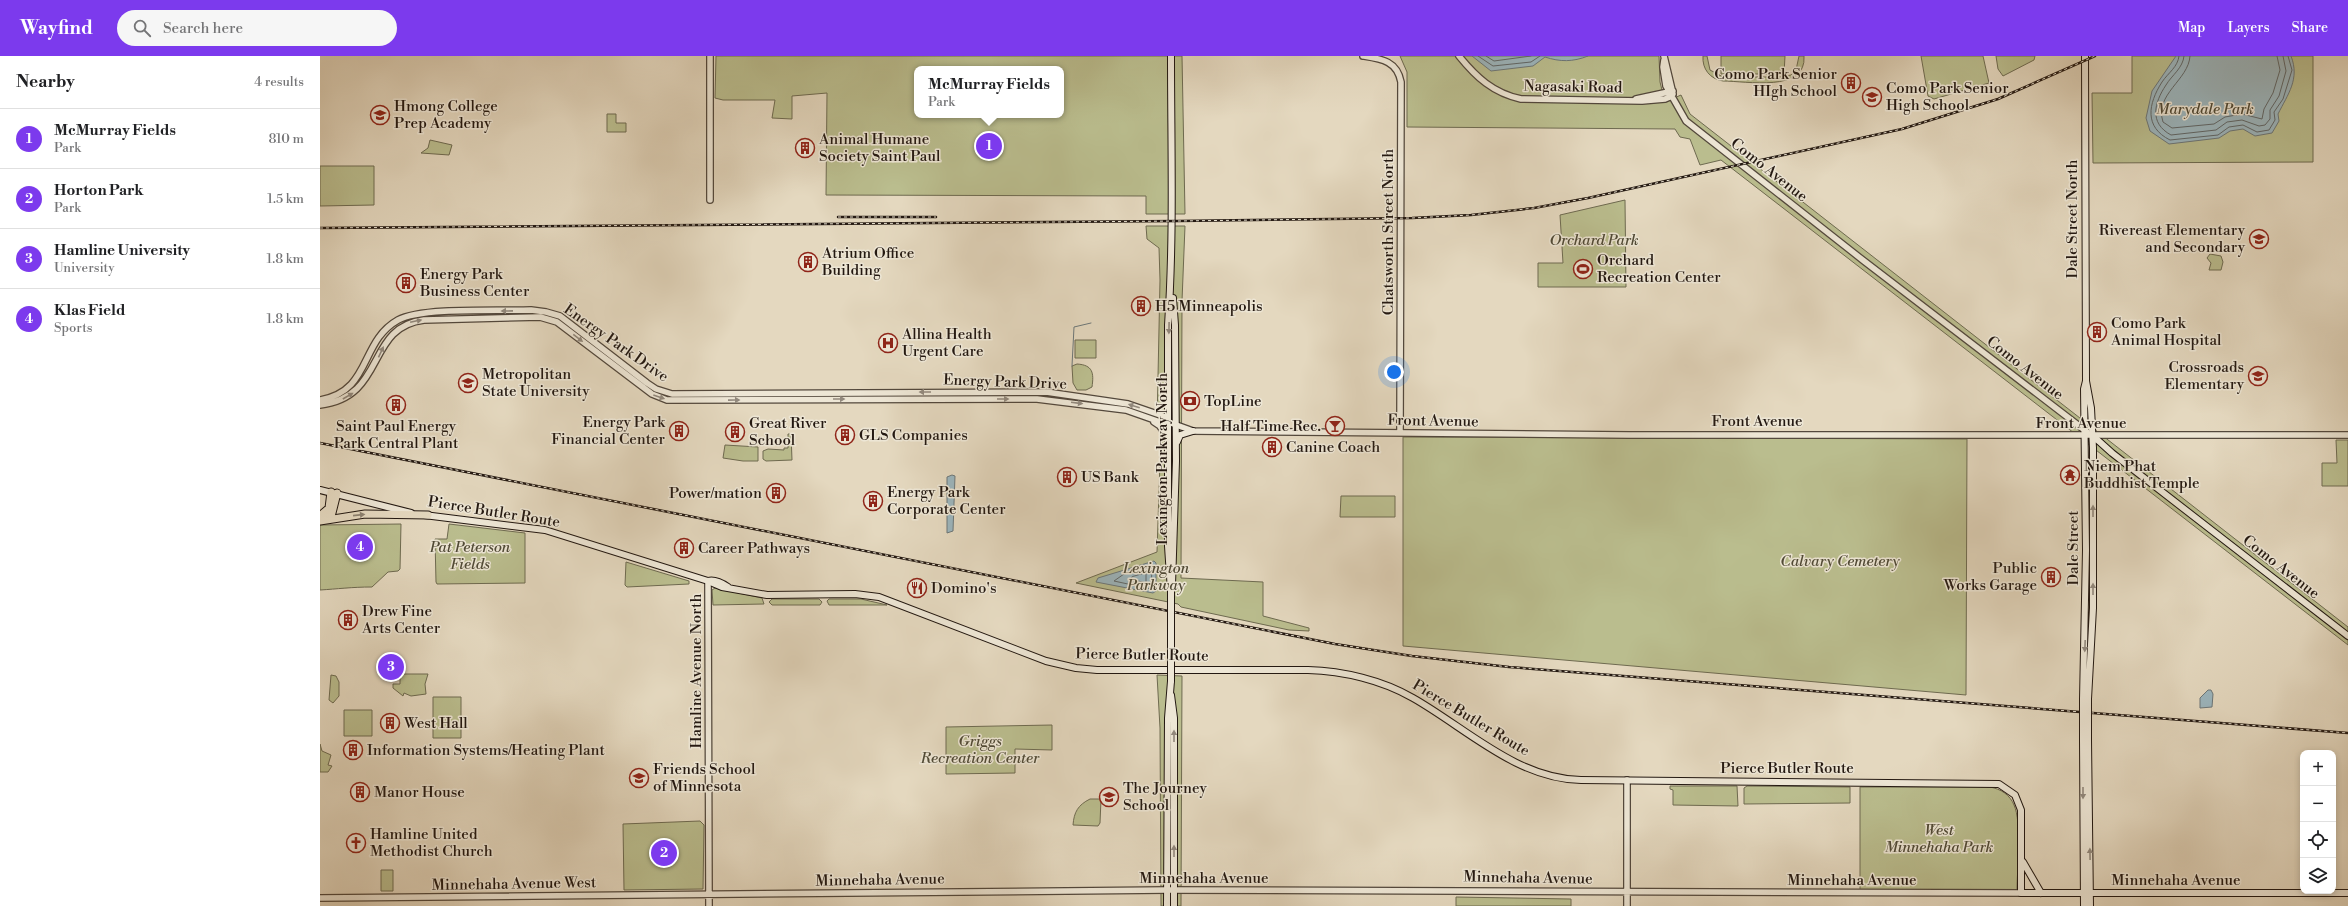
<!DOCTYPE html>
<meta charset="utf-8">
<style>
:root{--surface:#fff;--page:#f6f6f6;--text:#202124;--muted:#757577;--line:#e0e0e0;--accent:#7c3aed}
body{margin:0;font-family:"Libre Bodoni",serif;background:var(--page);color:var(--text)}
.controls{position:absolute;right:12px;bottom:12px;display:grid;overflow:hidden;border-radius:8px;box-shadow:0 2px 6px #0003}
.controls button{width:36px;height:36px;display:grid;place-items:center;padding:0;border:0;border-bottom:1px solid var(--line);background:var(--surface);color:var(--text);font:20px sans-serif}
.you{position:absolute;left:1074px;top:316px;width:14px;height:14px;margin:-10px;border:3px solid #fff;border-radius:50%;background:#1a73e8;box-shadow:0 0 0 6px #1a73e833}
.badge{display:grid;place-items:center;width:26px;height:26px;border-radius:50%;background:var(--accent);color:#fff;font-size:13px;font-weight:700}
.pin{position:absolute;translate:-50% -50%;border:2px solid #fff;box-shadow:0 1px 4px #0006}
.popup{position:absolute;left:594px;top:10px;width:150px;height:52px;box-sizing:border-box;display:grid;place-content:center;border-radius:8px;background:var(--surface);filter:drop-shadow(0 1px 3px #0005);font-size:13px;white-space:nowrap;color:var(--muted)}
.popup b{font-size:15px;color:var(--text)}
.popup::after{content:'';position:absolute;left:50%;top:100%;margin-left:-8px;border:8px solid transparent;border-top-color:var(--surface)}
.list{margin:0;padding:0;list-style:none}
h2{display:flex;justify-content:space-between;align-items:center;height:52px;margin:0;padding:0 16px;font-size:17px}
h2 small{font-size:13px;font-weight:400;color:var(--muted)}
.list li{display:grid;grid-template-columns:26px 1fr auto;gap:12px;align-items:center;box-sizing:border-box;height:60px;padding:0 16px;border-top:1px solid var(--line)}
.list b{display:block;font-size:15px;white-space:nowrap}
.list p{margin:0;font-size:13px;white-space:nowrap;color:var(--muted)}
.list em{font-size:13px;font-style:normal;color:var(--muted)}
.icon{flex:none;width:22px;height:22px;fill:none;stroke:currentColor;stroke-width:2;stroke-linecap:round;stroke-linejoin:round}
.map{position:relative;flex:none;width:2028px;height:850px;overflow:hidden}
header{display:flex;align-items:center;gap:24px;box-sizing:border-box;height:56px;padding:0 20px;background:var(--accent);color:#fff}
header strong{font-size:19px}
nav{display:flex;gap:22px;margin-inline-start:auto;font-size:14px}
.search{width:280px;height:36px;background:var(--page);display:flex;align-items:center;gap:10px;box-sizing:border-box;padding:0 14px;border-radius:22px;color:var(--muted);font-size:15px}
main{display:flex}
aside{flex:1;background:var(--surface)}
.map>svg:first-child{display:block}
.green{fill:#babd8e;stroke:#6e6a50;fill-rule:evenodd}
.water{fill:#9cb6be;stroke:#6c7779}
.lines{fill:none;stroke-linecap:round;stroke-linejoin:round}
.shore{stroke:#606768;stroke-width:1}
.stream{stroke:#6c7779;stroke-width:1}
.tertiary-casing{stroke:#53483c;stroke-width:8}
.secondary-casing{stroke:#231811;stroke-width:8}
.primary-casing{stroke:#231811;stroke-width:9}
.tertiary{stroke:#ede6d5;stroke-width:5.5}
.secondary{stroke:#ede6d5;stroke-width:6}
.primary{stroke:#e4d8bf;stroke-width:7}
.rail-casing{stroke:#231811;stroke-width:2.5}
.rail{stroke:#ede6d5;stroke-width:1;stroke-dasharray:3;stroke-linecap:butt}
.secondary-bridge-casing{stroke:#231811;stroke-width:8;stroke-linecap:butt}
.secondary-bridge{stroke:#ede6d5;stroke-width:6}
.oneway{fill:#92897d}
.oneway2{fill:#8d8271}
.labels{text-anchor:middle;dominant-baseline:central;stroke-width:3;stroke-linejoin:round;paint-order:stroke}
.poi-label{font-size:15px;fill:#231811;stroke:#ede6d5;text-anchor:start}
.street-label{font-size:15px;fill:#231811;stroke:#ede6d5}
.park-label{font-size:15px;font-style:italic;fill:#504a36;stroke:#ede6d5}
</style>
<header>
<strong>Wayfind</strong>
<div class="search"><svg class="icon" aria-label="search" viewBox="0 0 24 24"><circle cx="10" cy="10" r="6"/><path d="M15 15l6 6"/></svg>Search here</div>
<nav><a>Map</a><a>Layers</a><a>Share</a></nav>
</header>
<main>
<aside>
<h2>Nearby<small>4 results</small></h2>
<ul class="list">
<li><span class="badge">1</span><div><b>McMurray Fields</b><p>Park</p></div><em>810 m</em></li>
<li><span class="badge">2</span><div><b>Horton Park</b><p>Park</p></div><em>1.5 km</em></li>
<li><span class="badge">3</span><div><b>Hamline University</b><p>University</p></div><em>1.8 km</em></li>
<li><span class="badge">4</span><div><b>Klas Field</b><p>Sports</p></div><em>1.8 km</em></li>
</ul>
</aside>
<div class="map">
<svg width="2028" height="850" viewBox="0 0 2028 850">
<rect width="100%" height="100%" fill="#e4d8bf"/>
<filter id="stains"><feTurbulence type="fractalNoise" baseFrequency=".005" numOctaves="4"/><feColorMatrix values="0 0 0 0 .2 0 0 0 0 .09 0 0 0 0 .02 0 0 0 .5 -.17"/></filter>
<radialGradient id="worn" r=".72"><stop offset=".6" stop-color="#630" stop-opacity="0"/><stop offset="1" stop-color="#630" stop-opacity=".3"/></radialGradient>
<path class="green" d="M396 0H862L865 158H826V140L506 139 507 37 472 40V63L452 62 455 44H403L395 42ZM597 13H741V59H597Z
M1080 0H1339L1340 26 1345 46 1361 39 1370 58 2028 571V589L1401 104 1380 109 1370 83 1360 81 1355 73 1087 71V16Z
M1383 0H1387L1390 14 1403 21H1462L1471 19 1476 14 1479 0H1484C1487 37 1426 25 1403 25 1390 23 1382 13 1383 0Z
M1401 0H1465L1464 18H1401Z
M1601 0H1663L1669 27 1614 43 1608 40Z
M1676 0H1715L1714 4 1683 20 1678 13Z
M1812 0H1993V106L1773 107 1772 37H1812Z
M287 58H296V67H306V76H287Z
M110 84 132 89 129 99 101 97 108 92Z
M0 110H54V149L0 150Z
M1305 144 1306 231H1218V207H1243L1240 159Z
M826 170H865L862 245 861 522 943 526V560L989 572V575L969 574 861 551 858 548 756 527 837 496 841 374 837 369 840 224 839 192 827 183Z
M1890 198 1901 200 1903 206 1901 214H1889L1891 207 1887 202Z
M755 284H776V302H755Z
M757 308C773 309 774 317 772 331L766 334H757L753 327 752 310Z
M468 378H471L472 404 446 405 443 403V395L448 393 464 394V392H468Z
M1083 381 1647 383 1646 639 1083 590Z
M2016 384H2028V430H2002V407H2017Z
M405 389 438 391V405H423L403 402Z
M1021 440H1075V461H1020Z
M81 468 80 513 78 515 68 516 52 531C32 531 17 533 0 534V469Z
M129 468 205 477V527L117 528 116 526 115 483H127Z
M306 506 369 525V528L307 531 305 529Z
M395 532 442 542 444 548 393 549 392 534Z
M452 543H499L502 546 500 549H452L449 546Z
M509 543H541L567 549H509L507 545Z
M80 618H108L105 628 106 638 91 640 84 637 83 640 73 632V628H80Z
M11 619 16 620 19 626V640L13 647 9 644Z
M837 619 862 620 861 850H841L840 672Z
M113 641H141V682H113Z
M24 654H52V680H24Z
M732 669V694L695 693V717L626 718V671Z
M0 688 2 695 11 699 8 709 12 710 8 716H0Z
M1350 730H1417L1418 750 1353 749V734L1350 733Z
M1427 730 1530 731V747L1424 748V732Z
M1540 731H1670C1681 733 1690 739 1694 749 1702 766 1697 814 1697 834H1540Z
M770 743H781L780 767 778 770 753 769C754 756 758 749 770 743Z
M380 765 384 769 383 833 304 834 303 768Z
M61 814H73V835H61Z
M1136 841 1251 843V850H1136Z"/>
<path class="water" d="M1152 0H1268C1253 6 1240 6 1225 1L1213 10 1171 15Z
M1856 0H1971C1980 23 1968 38 1958 58L1959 65 1952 77 1935 80 1923 73 1910 75 1899 82 1849 88 1830 75 1826 62 1832 35Z
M632 419 635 420 633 475 627 477V421Z
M834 505 836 507V535L833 537 776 526 778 522Z
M1888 634H1891L1893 638 1892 651 1880 652V642Z"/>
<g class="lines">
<path class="shore" d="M1158 0 1173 10 1211 6 1220 0
M1166 0 1174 5 1211 0
M1859 0C1858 11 1848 17 1842 26 1828 48 1824 71 1850 84L1898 79 1909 71 1923 69 1937 76 1949 74 1955 64 1954 56 1963 43 1972 14 1968 0
M1864 0C1863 12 1852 19 1846 29 1834 47 1829 67 1851 79L1896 74 1907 66 1922 64 1939 70 1945 69 1950 63V54L1959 40 1966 15 1963 0
M1870 0C1869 24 1834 38 1843 66L1852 72 1894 68 1905 61 1922 58 1942 63 1944 53 1953 37 1960 14 1957 0
M829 510 832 512 831 533 794 525 804 518Z
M826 517V527L811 523 812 521Z"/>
<path class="stream" d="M752 310 754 271 771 267"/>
<defs>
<path id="tertiary" d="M1043 0C1062 3 1077 5 1081 26L1080 376
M1139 0C1156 21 1173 37 1201 43L1322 45 1345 43 1352 40
M1344 0 1353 38
M1344 4 1343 11 1346 30 1366 65 1544 205 1767 376
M1316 43 1353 35
M390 144V0
M0 344C52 335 39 286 78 264 101 251 180 255 211 254L226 256 240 260 327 327 336 333 352 338 726 336 808 348 843 360 848 366 873 375 1309 379H2028
M0 349C67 341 45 271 104 264L220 261 237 266 332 338 347 344 717 343 806 354 843 367 848 366
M834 366 840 370 848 384
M388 525 389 850
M1307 724V850
M0 842 847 834 1701 837"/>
<path id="secondary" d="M851 0C851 90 854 179 848 269V490L851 535
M1766 325 1771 352 1773 392V552L1768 643
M1772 379 1792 397 2028 580
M857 386 860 379 873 375
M0 434 91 457
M104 459 225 474 388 525 402 531 447 539 535 538 559 541 726 605 756 612 777 614H988C1023 615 1062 624 1093 642 1146 672 1197 723 1261 724L1679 728 1695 739 1701 754V837H2028
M388 525C395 523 402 527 408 531
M852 529 856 405 855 269 853 242
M851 557V598
M851 639 854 662V850
M1763 643 1766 494 1764 333 1766 325 1765 0
M1763 684 1764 850
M1768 684 1770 850
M1703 806 1721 837
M847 850 848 662 851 625"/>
<path id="primary" d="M0 460 9 452 11 436
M6 463 12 457 17 437
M0 465 45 458 108 459"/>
</defs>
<use href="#tertiary" class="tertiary-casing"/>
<use href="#secondary" class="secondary-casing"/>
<use href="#primary" class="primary-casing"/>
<use href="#tertiary" class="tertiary"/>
<use href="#secondary" class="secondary"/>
<use href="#primary" class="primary"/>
<defs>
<path id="rail" d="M518 161H616
M0 172 858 165 1092 162 1151 159 1214 152 1268 142 1582 73 1678 43 1775 0
M0 387 1015 588 1092 600 1189 611 2028 677"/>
</defs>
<use href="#rail" class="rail-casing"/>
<use href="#rail" class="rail"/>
<defs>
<path id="secondary-bridge" d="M851 557V535
M851 598V625
M1763 684V643
M1768 684V643"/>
</defs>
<use href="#secondary-bridge" class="secondary-bridge-casing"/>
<use href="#secondary-bridge" class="secondary-bridge"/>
</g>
<defs><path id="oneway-solid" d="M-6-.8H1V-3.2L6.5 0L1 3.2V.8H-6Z"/></defs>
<g class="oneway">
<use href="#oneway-solid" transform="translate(187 255) rotate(179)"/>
<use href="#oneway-solid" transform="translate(96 265) rotate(-12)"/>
<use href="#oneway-solid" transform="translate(849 272) rotate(91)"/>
<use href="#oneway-solid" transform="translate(258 282) rotate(38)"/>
<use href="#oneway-solid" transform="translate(61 296) rotate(-65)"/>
<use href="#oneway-solid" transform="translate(605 336) rotate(180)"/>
<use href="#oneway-solid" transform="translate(28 340) rotate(-30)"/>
<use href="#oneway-solid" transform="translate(339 341) rotate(19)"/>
<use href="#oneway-solid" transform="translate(519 343)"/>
<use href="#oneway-solid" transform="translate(683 343)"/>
<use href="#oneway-solid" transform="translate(414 344) rotate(-1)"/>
<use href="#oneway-solid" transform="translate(757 347) rotate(7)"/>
<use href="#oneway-solid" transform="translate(814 350) rotate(-163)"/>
<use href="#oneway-solid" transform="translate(1773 455) rotate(-90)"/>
<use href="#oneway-solid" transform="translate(1773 533) rotate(-90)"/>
<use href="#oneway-solid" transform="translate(1765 590) rotate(92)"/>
<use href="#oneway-solid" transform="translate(854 680) rotate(-90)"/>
<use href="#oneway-solid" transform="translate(1763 737) rotate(90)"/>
<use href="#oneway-solid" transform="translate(854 795) rotate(-90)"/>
<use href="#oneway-solid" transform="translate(1770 798) rotate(-91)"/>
</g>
<use class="oneway2" href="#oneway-solid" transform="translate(39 459) rotate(-6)"/>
<defs>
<symbol id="building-ring" viewBox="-11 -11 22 22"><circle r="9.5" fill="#ede6d5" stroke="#8f2418" stroke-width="1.5"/><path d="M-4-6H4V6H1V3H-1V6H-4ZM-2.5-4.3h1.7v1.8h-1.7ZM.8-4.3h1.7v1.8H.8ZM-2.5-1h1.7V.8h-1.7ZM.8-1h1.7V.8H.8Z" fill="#8f2418"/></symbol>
<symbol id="school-ring" viewBox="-11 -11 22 22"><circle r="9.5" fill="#ede6d5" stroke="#8f2418" stroke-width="1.5"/><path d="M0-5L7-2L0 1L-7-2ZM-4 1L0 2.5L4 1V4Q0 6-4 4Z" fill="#8f2418"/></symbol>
<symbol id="stadium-ring" viewBox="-11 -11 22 22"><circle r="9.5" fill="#ede6d5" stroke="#8f2418" stroke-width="1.5"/><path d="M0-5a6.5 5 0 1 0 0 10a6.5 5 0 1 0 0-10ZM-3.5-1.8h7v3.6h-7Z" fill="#8f2418"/></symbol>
<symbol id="hospital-ring" viewBox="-11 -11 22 22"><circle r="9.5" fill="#ede6d5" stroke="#8f2418" stroke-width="1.5"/><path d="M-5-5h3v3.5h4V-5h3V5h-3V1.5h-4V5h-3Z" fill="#8f2418"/></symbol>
<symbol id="university-ring" viewBox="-11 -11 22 22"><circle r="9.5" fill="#ede6d5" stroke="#8f2418" stroke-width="1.5"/><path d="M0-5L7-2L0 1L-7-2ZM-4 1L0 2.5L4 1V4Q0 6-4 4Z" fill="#8f2418"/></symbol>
<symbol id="bank-ring" viewBox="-11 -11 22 22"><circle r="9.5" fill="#ede6d5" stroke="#8f2418" stroke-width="1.5"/><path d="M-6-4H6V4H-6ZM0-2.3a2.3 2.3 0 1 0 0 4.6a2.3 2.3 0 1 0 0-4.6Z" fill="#8f2418"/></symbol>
<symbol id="bar-ring" viewBox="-11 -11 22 22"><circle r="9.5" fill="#ede6d5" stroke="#8f2418" stroke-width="1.5"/><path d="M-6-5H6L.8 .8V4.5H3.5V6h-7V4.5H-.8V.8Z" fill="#8f2418"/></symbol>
<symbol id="temple-ring" viewBox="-11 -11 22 22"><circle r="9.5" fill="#ede6d5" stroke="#8f2418" stroke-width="1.5"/><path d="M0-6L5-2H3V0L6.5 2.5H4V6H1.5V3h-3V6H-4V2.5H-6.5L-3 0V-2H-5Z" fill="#8f2418"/></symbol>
<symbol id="restaurant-ring" viewBox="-11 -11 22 22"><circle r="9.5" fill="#ede6d5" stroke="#8f2418" stroke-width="1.5"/><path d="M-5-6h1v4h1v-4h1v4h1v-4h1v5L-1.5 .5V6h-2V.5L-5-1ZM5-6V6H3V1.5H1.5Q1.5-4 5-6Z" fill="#8f2418"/></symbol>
<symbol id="church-ring" viewBox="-11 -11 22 22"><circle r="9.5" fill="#ede6d5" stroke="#8f2418" stroke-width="1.5"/><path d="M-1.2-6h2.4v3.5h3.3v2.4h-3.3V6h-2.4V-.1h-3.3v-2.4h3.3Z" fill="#8f2418"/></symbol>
</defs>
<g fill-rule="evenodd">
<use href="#building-ring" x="1520" y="16" width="22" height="22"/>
<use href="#school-ring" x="1541" y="30" width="22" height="22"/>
<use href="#school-ring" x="49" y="48" width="22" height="22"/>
<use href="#building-ring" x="474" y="81" width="22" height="22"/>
<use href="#school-ring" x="1928" y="172" width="22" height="22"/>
<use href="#building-ring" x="477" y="195" width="22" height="22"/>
<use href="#stadium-ring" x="1252" y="202" width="22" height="22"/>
<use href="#building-ring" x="75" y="216" width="22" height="22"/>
<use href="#building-ring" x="810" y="239" width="22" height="22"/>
<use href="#building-ring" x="1766" y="265" width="22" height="22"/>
<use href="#hospital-ring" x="557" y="276" width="22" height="22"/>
<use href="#school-ring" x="1927" y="309" width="22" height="22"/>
<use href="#university-ring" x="137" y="316" width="22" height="22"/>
<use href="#bank-ring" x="859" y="334" width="22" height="22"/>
<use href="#building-ring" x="65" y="338" width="22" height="22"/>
<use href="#bar-ring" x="1004" y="359" width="22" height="22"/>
<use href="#building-ring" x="348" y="364" width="22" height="22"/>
<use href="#building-ring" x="404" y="365" width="22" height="22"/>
<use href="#building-ring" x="514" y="368" width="22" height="22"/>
<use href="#building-ring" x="941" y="380" width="22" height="22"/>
<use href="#temple-ring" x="1739" y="408" width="22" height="22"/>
<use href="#building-ring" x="736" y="410" width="22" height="22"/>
<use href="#building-ring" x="445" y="426" width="22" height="22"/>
<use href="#building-ring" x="542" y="434" width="22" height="22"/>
<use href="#building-ring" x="353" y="481" width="22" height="22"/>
<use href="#building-ring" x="1720" y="510" width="22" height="22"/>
<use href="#restaurant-ring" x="586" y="521" width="22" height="22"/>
<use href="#building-ring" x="17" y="553" width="22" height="22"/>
<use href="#building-ring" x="59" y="656" width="22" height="22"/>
<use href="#building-ring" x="22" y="683" width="22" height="22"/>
<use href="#school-ring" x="308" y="711" width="22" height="22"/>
<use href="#building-ring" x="29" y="725" width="22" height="22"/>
<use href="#school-ring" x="778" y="730" width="22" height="22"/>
<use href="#church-ring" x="25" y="776" width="22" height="22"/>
</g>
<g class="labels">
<g class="poi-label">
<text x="1517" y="18" text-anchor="end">Como Park Senior<tspan x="1517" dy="17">HIgh School</tspan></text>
<text x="1566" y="32">Como Park Senior<tspan x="1566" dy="17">High School</tspan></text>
<text x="74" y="50">Hmong College<tspan x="74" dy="17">Prep Academy</tspan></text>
<text x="499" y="83">Animal Humane<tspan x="499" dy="17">Society Saint Paul</tspan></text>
<text x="1925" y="174" text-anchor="end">Rivereast Elementary<tspan x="1925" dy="17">and Secondary</tspan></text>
<text x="502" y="197">Atrium Office<tspan x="502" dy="17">Building</tspan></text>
<text x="1277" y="204">Orchard<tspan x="1277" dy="17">Recreation Center</tspan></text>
<text x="100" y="218">Energy Park<tspan x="100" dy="17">Business Center</tspan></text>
<text x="835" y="250">H5 Minneapolis</text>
<text x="1791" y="267">Como Park<tspan x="1791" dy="17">Animal Hospital</tspan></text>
<text x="582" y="278">Allina Health<tspan x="582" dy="17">Urgent Care</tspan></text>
<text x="1924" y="311" text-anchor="end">Crossroads<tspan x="1924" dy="17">Elementary</tspan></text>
<text x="162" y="318">Metropolitan<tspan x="162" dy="17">State University</tspan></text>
<text x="884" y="345">TopLine</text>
<text x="345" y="366" text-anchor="end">Energy Park<tspan x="345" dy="17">Financial Center</tspan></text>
<text x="429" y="367">Great River<tspan x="429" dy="17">School</tspan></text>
<text x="76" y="370" text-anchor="middle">Saint Paul Energy<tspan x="76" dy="17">Park Central Plant</tspan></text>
<text x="1001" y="370" text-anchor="end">Half Time Rec.</text>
<text x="539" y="379">GLS Companies</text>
<text x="966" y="391">Canine Coach</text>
<text x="1764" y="410">Niem Phat<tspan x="1764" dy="17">Buddhist Temple</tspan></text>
<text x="761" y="421">US Bank</text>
<text x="567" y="436">Energy Park<tspan x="567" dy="17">Corporate Center</tspan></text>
<text x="442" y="437" text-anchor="end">Power/mation</text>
<text x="378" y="492">Career Pathways</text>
<text x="1717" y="512" text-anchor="end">Public<tspan x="1717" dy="17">Works Garage</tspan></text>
<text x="611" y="532">Domino's</text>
<text x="42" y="555">Drew Fine<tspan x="42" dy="17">Arts Center</tspan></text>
<text x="84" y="667">West Hall</text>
<text x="47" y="694">Information Systems/Heating Plant</text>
<text x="333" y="713">Friends School<tspan x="333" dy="17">of Minnesota</tspan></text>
<text x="803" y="732">The Journey<tspan x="803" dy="17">School</tspan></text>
<text x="54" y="736">Manor House</text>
<text x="50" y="778">Hamline United<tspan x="50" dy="17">Methodist Church</tspan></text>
</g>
<g class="street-label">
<text transform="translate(1253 31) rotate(1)">Nagasaki Road</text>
<text transform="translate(1449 114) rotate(38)">Como Avenue</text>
<text transform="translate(1752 163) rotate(-90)">Dale Street North</text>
<text transform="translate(1068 176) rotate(-90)">Chatsworth Street North</text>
<text transform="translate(296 287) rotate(35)">Energy Park Drive</text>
<text transform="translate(1705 312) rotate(38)">Como Avenue</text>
<text transform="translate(685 326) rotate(2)">Energy Park Drive</text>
<text transform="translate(1113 365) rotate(1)">Front Avenue</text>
<text x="1437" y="365">Front Avenue</text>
<text x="1761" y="367">Front Avenue</text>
<text transform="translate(842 403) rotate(-90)">Lexington Parkway North</text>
<text transform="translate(174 456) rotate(9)">Pierce Butler Route</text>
<text transform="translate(1753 492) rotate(-90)">Dale Street</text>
<text transform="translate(1961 511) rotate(38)">Como Avenue</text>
<text transform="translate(822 599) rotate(1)">Pierce Butler Route</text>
<text transform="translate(376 615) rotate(-90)">Hamline Avenue North</text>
<text transform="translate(1151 662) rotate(31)">Pierce Butler Route</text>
<text x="1467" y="712">Pierce Butler Route</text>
<text x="884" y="822">Minnehaha Avenue</text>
<text transform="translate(1208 822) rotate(1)">Minnehaha Avenue</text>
<text transform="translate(560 824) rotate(-1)">Minnehaha Avenue</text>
<text x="1532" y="824">Minnehaha Avenue</text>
<text x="1856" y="824">Minnehaha Avenue</text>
<text transform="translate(194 828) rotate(-1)">Minnehaha Avenue West</text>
</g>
<g class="park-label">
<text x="1885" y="53">Marydale Park</text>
<text x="1274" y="184">Orchard Park</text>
<text x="150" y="491">Pat Peterson<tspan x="150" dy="17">Fields</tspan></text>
<text x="1520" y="505">Calvary Cemetery</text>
<text x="836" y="512">Lexington<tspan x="836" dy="17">Parkway</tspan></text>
<text x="660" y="685">Griggs<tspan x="660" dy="17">Recreation Center</tspan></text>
<text x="1619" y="774">West<tspan x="1619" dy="17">Minnehaha Park</tspan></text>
</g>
</g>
<rect width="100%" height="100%" filter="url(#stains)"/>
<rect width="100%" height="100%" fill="url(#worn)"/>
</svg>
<div class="controls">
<button>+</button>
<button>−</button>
<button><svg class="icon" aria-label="locate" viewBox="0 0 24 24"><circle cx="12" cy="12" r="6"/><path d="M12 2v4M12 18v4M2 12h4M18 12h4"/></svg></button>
<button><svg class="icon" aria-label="layers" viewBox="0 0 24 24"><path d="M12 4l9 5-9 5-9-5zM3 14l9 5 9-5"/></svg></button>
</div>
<div class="you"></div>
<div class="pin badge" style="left:669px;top:90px">1</div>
<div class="popup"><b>McMurray Fields</b>Park</div>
<div class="pin badge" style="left:344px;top:797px">2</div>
<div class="pin badge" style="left:71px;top:611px">3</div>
<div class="pin badge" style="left:40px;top:491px">4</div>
</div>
</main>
